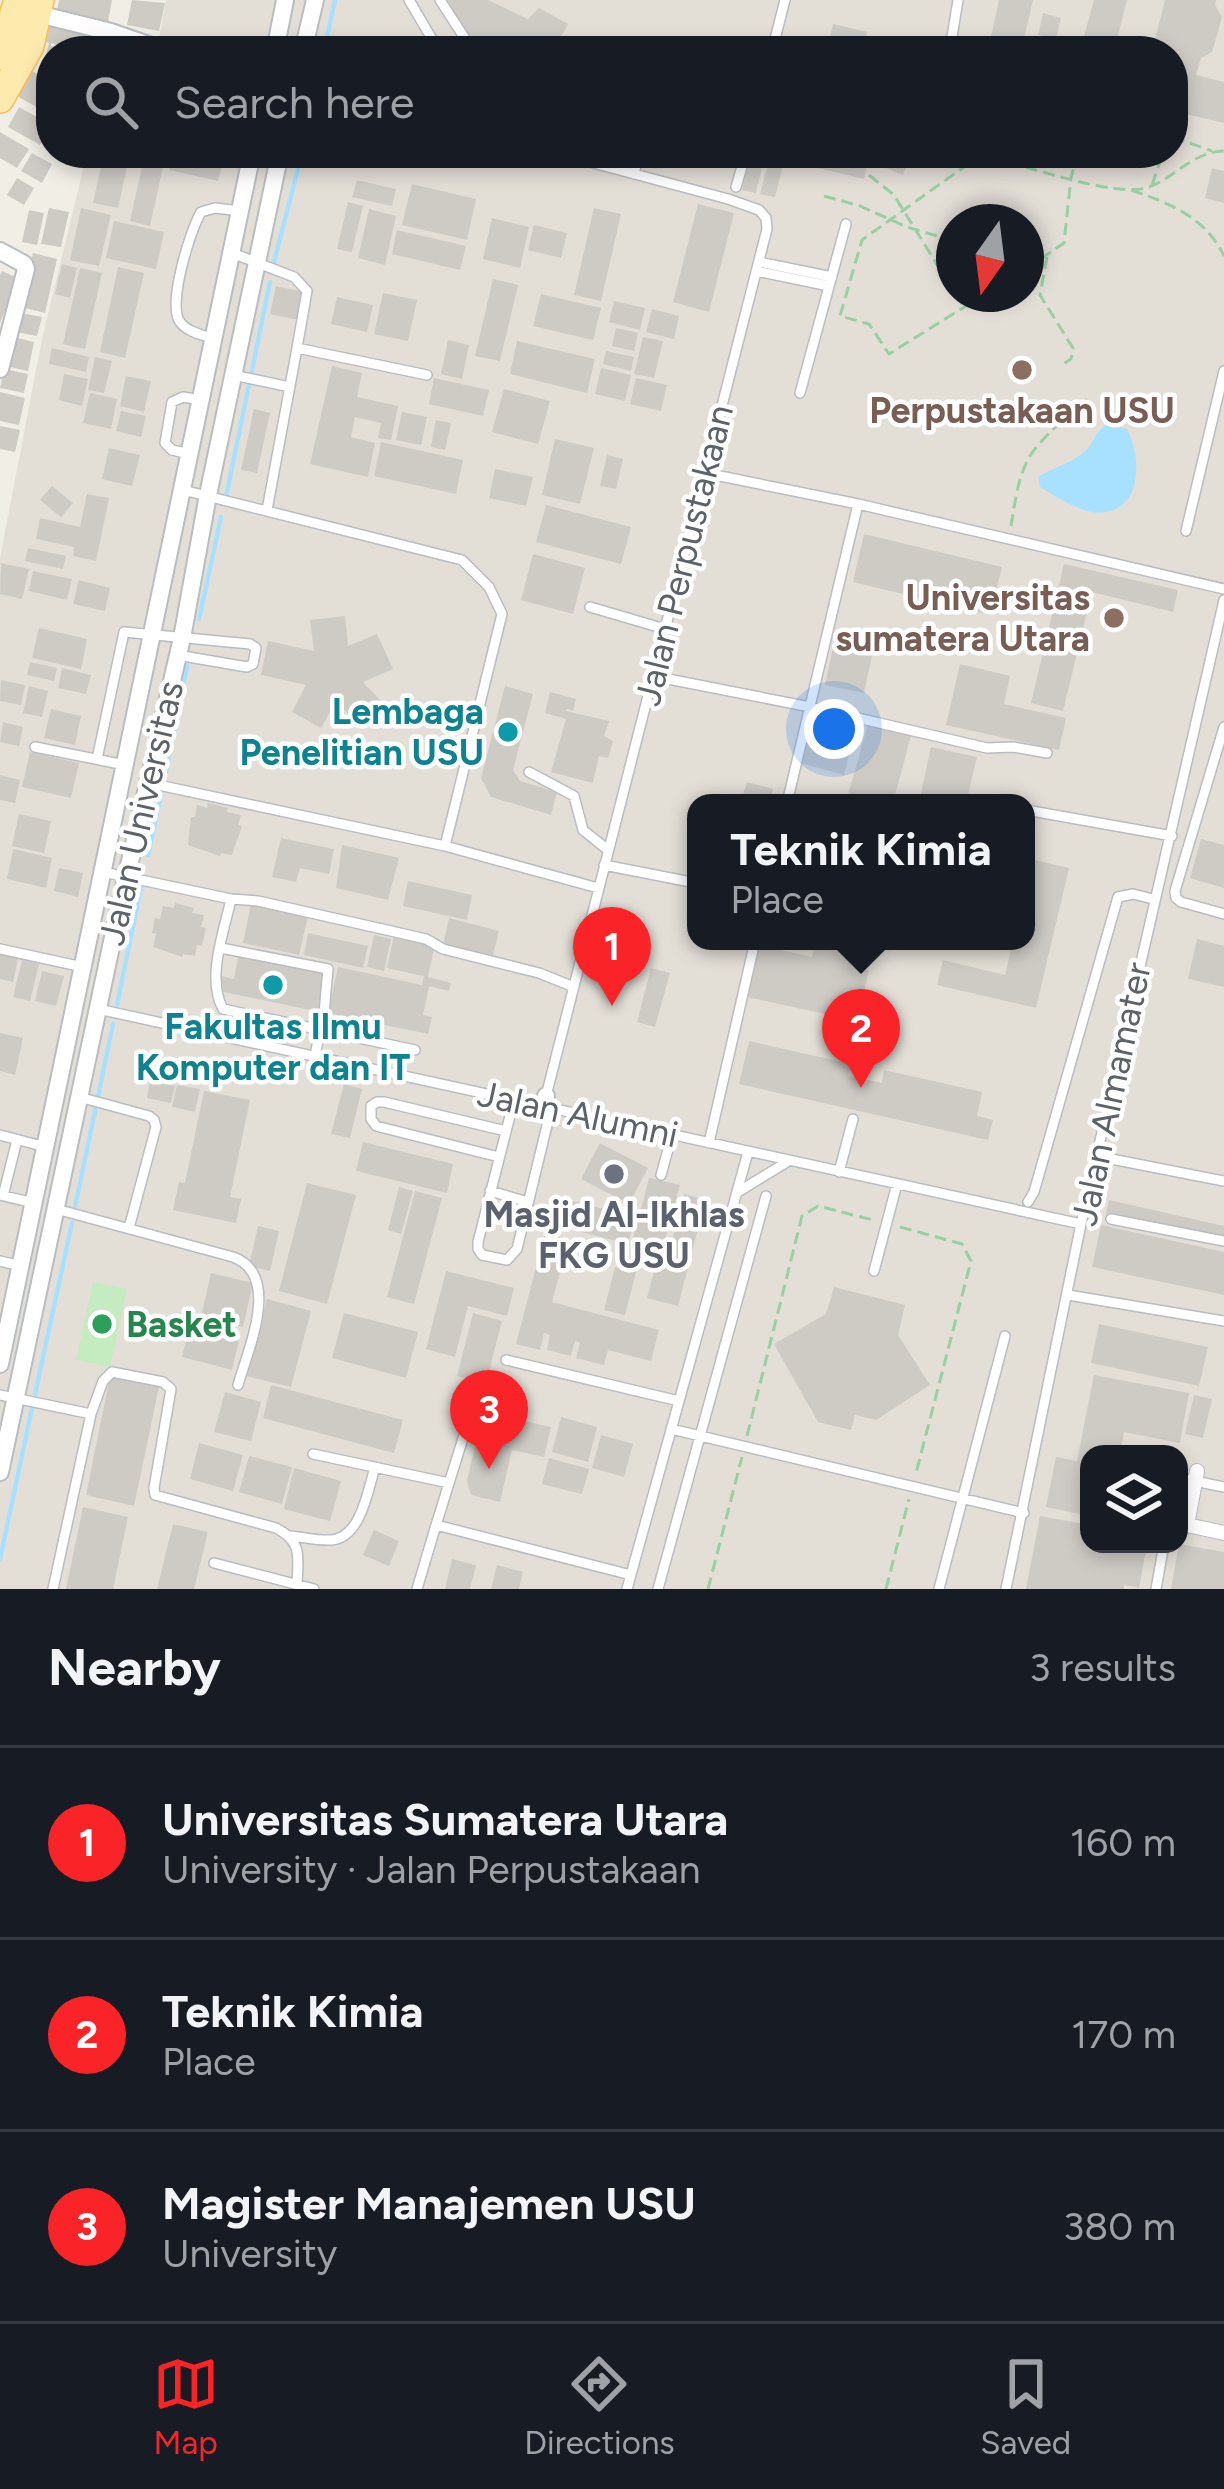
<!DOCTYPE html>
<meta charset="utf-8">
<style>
:root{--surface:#171b24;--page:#20242c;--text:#f1f3f6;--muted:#9ea1a6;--line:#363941;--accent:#fa2327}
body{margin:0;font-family:Figtree,sans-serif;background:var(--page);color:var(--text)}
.controls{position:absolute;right:36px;bottom:36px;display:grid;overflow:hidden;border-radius:24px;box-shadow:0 6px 18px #0003}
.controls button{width:108px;height:108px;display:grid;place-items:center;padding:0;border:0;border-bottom:3px solid var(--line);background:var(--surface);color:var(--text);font:60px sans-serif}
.compass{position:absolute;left:936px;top:204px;width:108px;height:108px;border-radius:50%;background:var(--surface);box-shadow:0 6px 18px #0003;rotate:194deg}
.you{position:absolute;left:834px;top:729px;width:42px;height:42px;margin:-30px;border:9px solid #fff;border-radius:50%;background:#1a73e8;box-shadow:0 0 0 18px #1a73e833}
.badge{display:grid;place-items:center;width:78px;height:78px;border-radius:50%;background:var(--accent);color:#fff;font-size:39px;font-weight:700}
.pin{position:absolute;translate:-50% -99px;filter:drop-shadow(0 3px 6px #0008)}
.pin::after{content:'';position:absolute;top:63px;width:42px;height:36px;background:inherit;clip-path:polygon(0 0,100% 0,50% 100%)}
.popup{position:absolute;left:687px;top:794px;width:348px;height:156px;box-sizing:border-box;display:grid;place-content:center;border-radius:24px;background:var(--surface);filter:drop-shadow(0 3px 9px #0005);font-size:39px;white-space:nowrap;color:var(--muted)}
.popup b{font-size:45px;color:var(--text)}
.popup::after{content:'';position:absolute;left:50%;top:100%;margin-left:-24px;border:24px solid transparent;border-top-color:var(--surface)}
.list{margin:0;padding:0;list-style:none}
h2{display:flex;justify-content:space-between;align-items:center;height:156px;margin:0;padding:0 48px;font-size:51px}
h2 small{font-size:39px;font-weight:400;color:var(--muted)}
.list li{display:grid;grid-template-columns:78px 1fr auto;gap:36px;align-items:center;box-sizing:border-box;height:192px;padding:0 48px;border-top:3px solid var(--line)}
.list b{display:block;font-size:45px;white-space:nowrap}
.list p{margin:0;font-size:39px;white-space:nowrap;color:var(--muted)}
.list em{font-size:39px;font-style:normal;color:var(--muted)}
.icon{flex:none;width:66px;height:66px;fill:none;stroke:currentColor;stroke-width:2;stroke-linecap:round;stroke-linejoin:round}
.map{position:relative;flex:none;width:1224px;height:1589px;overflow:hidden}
.search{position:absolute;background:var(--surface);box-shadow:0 6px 18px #0003;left:36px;right:36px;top:36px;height:132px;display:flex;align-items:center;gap:30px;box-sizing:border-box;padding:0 42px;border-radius:48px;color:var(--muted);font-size:45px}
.sheet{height:732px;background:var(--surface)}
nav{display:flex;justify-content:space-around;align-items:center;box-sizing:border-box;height:168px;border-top:3px solid var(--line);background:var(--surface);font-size:33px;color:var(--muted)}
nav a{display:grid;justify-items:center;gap:6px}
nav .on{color:var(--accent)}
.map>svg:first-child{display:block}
.education{fill:#e3dfd7;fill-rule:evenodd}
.green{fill:#c5ebc1}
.water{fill:#a8e1ff}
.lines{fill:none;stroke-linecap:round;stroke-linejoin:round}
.stream{stroke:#a8e1ff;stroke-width:4.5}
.building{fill:#cecbc5}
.service-casing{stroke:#b8bdc1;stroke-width:12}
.pedestrian-casing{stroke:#b8bdc1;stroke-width:16}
.minor-casing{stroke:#b8bdc1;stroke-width:20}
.primary-casing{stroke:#ffbe51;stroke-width:30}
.path{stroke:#9acfa4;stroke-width:3;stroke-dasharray:12 6;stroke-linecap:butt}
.service{stroke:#fff;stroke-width:9}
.pedestrian{stroke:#fff;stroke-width:14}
.minor{stroke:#fff;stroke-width:16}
.primary{stroke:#ffeaad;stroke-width:27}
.education-dot{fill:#8d6e63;stroke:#fff;stroke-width:4.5}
.culture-dot{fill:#0f9aa8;stroke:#fff;stroke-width:4.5}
.worship-dot{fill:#6b7280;stroke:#fff;stroke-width:4.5}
.leisure-dot{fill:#2e9e5b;stroke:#fff;stroke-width:4.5}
.labels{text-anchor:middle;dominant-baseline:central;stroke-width:9;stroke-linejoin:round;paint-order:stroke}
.education-label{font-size:36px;font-weight:bold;fill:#785e54;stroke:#fff}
.street-label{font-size:36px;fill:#5d6368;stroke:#fff}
.culture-label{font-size:36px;font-weight:bold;fill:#0d838f;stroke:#fff;text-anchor:end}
.worship-label{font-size:36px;font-weight:bold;fill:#5b616d;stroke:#fff}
.leisure-label{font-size:36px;font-weight:bold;fill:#27864d;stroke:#fff;text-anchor:start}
</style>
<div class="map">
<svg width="1224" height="1589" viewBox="0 0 1224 1589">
<rect width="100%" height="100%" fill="#f1eee6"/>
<path class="education" d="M166 0H1224V1589H0V558L42 339 87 153H1173V51H157ZM954 222H1026V294H954ZM696 803H1026V941H696ZM1089 1454H1179V1544H1089Z"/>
<path class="green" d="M93 1282 127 1289 110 1367 76 1360Z"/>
<path class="water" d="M1108 424 1127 429C1144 462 1141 519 1091 512 1075 509 1053 495 1040 487L1038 477C1052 468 1069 464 1083 453 1095 444 1093 432 1108 424Z"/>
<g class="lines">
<path class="stream" d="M324 51 335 0
M274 262 302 153
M226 497 270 282
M199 619 221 517
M166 772 187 666
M148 855 162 790
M117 1005 142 882
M75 1207 113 1024
M35 1394 72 1223
M0 1559 32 1408"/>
</g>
<path class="building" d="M59 0H112L108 22 57 11Z
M132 0 165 3 159 31 127 25Z
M444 0H488L528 19 539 8 568 24 553 51H498L463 32Z
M999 0H1033L1021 51H988Z
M1094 0H1127L1114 51H1080Z
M1165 0H1216L1215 5 1222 17 1212 52 1201 58 1196 75 1224 82V123L1181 113 1182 107 1173 103V51H1152Z
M1043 13 1061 18 1056 39 1038 35Z
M47 21 105 36 102 51H82L51 43V46L63 51H51V69L43 67 49 43 42 41Z
M833 24 867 32 863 51H827Z
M25 67 51 82V105L47 113 10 92Z
M19 107 51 125 40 145 8 127Z
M0 132 29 149 17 168 0 158Z
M32 153 52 164 42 183 21 171Z
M104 153H130L118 208 93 203Z
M145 153H166L150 226 130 221Z
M173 153H188L223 161 218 181 169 170Z
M751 153H765L756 193 742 190Z
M771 153H786L775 197 760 194Z
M794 153H870L864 179 792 162Z
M876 153H912L903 175 872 162Z
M1212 168 1224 171V203L1205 198Z
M17 178 34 188 24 205 7 195Z
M357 180 396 189 392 206 352 197Z
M412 184 476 199 467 240 402 225Z
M348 202 363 206 352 252 337 249Z
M698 204 734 213 709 312 673 302Z
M49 208 69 212 61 247 41 244Z
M81 208 111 215 99 266 70 260Z
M594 208 621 214 601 301 574 295Z
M369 209 396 216 385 265 358 258Z
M29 210 44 213 37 245 22 242Z
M492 218 529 227 520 268 483 259Z
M114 221 164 232 156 269 106 258Z
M534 225 567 233 561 258 528 250Z
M397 230 466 246 460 270 392 254Z
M33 253 57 259 45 313 21 307Z
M62 264 77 268 70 298 55 294Z
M118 267 144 273 125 358 100 352Z
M80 268 102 273 85 349 63 344Z
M2 271 18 278 0 323V275Z
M493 279 518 285 500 361 475 356Z
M276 286 304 292 298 320 270 314Z
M383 293 417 300 408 341 374 334Z
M541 294 601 308 593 340 533 326Z
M337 297 373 305 367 332 331 324Z
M614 301 645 308 640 330 609 322Z
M652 309 679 316 674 339 646 332Z
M16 312 42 317 37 336 11 331Z
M616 328 638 333 634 351 612 346Z
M13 337 34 342 28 371 6 366Z
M643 337 663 341 654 378 634 374Z
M448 340 469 345 462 379 441 374Z
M517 341 595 359 587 393 510 374Z
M52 348 89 357 86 372 49 364Z
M606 351 634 357 631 371 603 364Z
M95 357 112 361 104 393 88 390Z
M332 366 362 373 357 397 398 406 391 440 378 438 381 423 355 417 351 437 375 443 368 477 310 464Z
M601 368 631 375 625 401 595 394Z
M4 369 28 374 24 393 0 388Z
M64 374 88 379 82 406 59 400Z
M126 376 151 381 144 412 120 406Z
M434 378 489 390 483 416 429 404Z
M636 378 667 385 661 411 630 404Z
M504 389 550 401 538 444 492 432Z
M0 392 25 398 19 425 0 421Z
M90 393 117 399 111 429 83 423Z
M254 409 270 413 257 473 241 470Z
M121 411 146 416 141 437 116 431Z
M402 412 427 417 421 445 396 440Z
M436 420 451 423 445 450 431 447Z
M0 426 20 430 15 452 0 449Z
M555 439 594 448 580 504 542 495Z
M381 442 463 460 456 494 374 476Z
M109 448 140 455 132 486 102 479Z
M607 455 623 459 616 489 600 486Z
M495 469 533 477 526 506 489 498Z
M52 486 73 503 61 517 40 500Z
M87 494 109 498 96 561 73 556 74 547 36 539 40 518 80 527Z
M546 505 631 527 621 564 536 542Z
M864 534 1002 567 990 615 853 582Z
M28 548 66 556 63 569 25 561Z
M533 554 585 568 573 614 521 600Z
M1 563 29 569 22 599 0 594Z
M1064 564 1178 590 1173 612 1092 592 1063 711 1031 703Z
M33 571 72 579 67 600 29 591Z
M79 580 110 588 105 611 73 604Z
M345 616 348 646 377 634 393 669 363 682 384 704 360 726 336 701 321 728 292 712 306 685 261 675 268 641 314 651 310 620Z
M39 628 87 639 81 669 32 658Z
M834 642 873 651 864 693 825 685Z
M30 662 57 668 54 681 27 675Z
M960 664 1010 676 1004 704 1066 718 1059 750 946 725Z
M62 668 91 675 86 694 58 688Z
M1 680 25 685 21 705 0 701Z
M29 686 48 691 42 717 23 713Z
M505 686 533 694 513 770 520 781 557 792 551 815 491 797 481 778Z
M550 692 576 699 573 711 567 709 566 711 609 721 604 736 613 741 608 758 599 756 593 783 551 772 566 719 545 713Z
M51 709 81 716 75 745 44 738Z
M811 721 855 732 844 775 800 763Z
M3 722 23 727 19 746 0 742Z
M868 724 911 736 893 803H866L847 798Z
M931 747 977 757 966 803H919Z
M30 752 79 763 71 798 22 787Z
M0 775 20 780 15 803 0 800Z
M747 782 773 789 769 803 743 795Z
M208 803 228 808 227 812 241 815 238 825 242 826 232 855 221 853 220 856 188 845 191 817H195L197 805 207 808Z
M19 814 51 821 44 853 12 846Z
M281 838 334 849 329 874 300 868 296 882 272 877Z
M1201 839 1224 845V888L1190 878Z
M342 845 399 858 388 900 336 888Z
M13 849 52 858 46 888 7 879Z
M1026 858 1069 868 1036 1008 937 985 943 960 1005 975 1013 941H1026Z
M59 868 83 873 78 897 54 891Z
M408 881 472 895 467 920 403 906Z
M175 903 194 908 192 913 204 915 201 927 206 928 202 946 197 945 195 956 183 954 182 957 153 947 156 934 152 933 155 918 160 919 163 906 174 908Z
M251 904 308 916 299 955 243 943Z
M449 918 499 931 493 955 443 945Z
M308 933 368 946 363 968 304 955Z
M374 935 391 939 384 971 367 967Z
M394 935 435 944 428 977 387 968Z
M1197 939 1224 946V987L1188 979Z
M816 941H858L852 966 869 970 857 1021 747 997 759 945 812 957Z
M239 952 329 971 320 1012 219 991 222 976 234 979Z
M0 955 18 959 13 982 0 979Z
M22 960 39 964 30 1001 13 997Z
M338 967 422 985 424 976 451 983 449 991 429 986 423 1015 432 1017 428 1034 328 1013Z
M651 968 670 973 655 1027 637 1022Z
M42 971 64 976 56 1006 35 1001Z
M0 1033 23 1038 15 1075 0 1071Z
M749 1041 851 1064 848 1076 882 1083 884 1070 982 1092 977 1116 993 1120 988 1140 739 1084Z
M150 1081 175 1086 171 1103 147 1098Z
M344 1084 362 1089 350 1138 331 1134Z
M177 1085 200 1089 195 1112 172 1107Z
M204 1091 250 1100 230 1197 241 1199 236 1223 173 1210 179 1182 185 1183Z
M363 1142 453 1164 447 1193 356 1171Z
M600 1143 648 1168 629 1204 581 1179Z
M649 1178 680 1185 662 1250 632 1242Z
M307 1183 356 1195 327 1304 279 1291Z
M399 1187 413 1191 401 1234 388 1230Z
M415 1191 442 1198 414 1304 387 1297Z
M684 1194 706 1200 689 1262 668 1256Z
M553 1196 635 1217 628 1244 546 1223Z
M1109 1200 1224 1226V1240L1106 1214Z
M1101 1225 1224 1252V1295L1092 1267Z
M258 1226 279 1231 270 1271 249 1266Z
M545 1233 569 1239 552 1302 659 1330 651 1361 608 1350 604 1365 576 1358 580 1343 575 1341 571 1356 547 1350 550 1335 544 1333 540 1350 516 1344Z
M658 1256 689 1264 678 1306 647 1298Z
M615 1267 636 1272 625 1315 604 1310Z
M446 1271 514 1288 507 1316 468 1306 455 1357 426 1349Z
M211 1273 253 1283 243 1327 201 1317Z
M834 1287 905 1305 898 1335 930 1385 876 1420 855 1415 851 1430 818 1422 774 1344 826 1314Z
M267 1299 311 1311 291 1387 247 1376Z
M344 1313 418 1332 406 1378 332 1358Z
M473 1313 502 1321 486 1383 457 1376Z
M1099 1324 1208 1347 1199 1386 1091 1363Z
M189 1329 239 1341 232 1370 182 1357Z
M1094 1375 1189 1393 1180 1443 1124 1432 1120 1454H1089V1516L1046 1507 1056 1457 1077 1461Z
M110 1377 159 1387 134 1506 86 1495Z
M271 1385 403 1420 394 1453 263 1418Z
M225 1392 261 1402 251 1441 214 1432Z
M1194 1395 1212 1399 1203 1438 1185 1434Z
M498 1415 551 1427 544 1457 512 1450 500 1502 471 1495 467 1481 479 1427Z
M561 1417 597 1427 588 1462 552 1452Z
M601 1435 633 1444 624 1477 592 1468Z
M199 1443 243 1455 233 1491 190 1479Z
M249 1456 292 1467 282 1504 239 1492Z
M549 1458 589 1469 582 1494 542 1484Z
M294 1468 341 1481 330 1521 284 1509Z
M83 1507 128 1517 113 1589H66Z
M1040 1516 1089 1525V1544H1147L1139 1588 1124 1585V1589H1026Z
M173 1524 208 1532 194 1589H157Z
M374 1530 399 1541 389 1566 363 1555Z
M1179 1544 1224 1552V1589H1171Z
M452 1559 476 1565 470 1589H445Z
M497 1565 523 1572 519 1589H491Z"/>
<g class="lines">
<defs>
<path id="service" d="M409 0 439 51
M440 0 473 51
M951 43 958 0
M607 51 610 44
M650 51 658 43 712 51
M772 51 785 0
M708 153 744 161
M634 174 639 153
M736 187 746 153
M232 253 294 277 307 291 297 348
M759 262 832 277
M756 271 829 286
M214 339C203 335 187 332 180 322 167 305 190 231 201 212L215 208 240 211
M233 375 290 387
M800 393 846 224
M190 454 172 450 165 443 172 402 183 397 201 400
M705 473 858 504 1224 589
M183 490 462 560 489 587 502 614 445 846
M267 510 297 348 427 375
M1186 531 1224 371
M590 607 665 629
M653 676 810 707 987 748 1013 747 1047 753
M1224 727 1175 891 1176 898 1181 902 1224 914
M35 747 125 765
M97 759 124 632 250 644 256 648 253 664 247 667 177 655
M529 772 574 796 583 830 608 850
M149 783 445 846 598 888
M787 803 858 504
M1026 810 1172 836
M604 865 696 883
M103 872 231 899 258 901 391 931 426 939 443 949 539 973 574 987
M231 899C224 932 206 978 223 1009L415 1050
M221 948 328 969 324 1013 315 1055
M0 949 83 967
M98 1009 1081 1224
M546 1096 767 229 766 218 759 210 728 199 556 153
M79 1097 149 1116 154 1120 156 1127 129 1228
M514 1100 478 1242V1249L482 1255 507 1260 517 1249 551 1109
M0 1135 46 1147
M709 1143 755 941
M1096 1156 1224 1181
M499 1157 376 1126 371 1119V1106L377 1102H384L506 1131
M839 1172 853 1119
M661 1175 672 1135
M490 1191 528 1202
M738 1192 787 1162
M0 1195 34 1203
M3 1196 17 1140
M1028 1202 1034 1192 1118 897 1133 894 1153 899
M56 1209 233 1257C282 1275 248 1349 238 1385
M1111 1219 1224 1241
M0 1261 21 1266
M874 1271 897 1184
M1068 1295 1224 1321
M506 1360 679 1401
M0 1395 91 1414
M671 1429 1024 1513
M313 1454 449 1483
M1179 1482 1185 1479 1224 1487
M436 1525 469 1419
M290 1536C303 1537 318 1541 331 1540 361 1538 368 1490 375 1467
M214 1563 314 1589
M53 1589 91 1414 103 1381 112 1372 163 1382 171 1389 154 1488 155 1495 276 1528C303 1542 298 1557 297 1584
M417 1589 436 1525 631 1575
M627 1589 748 1152
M658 1589 766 1196
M939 1589 1005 1336
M1006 1589 1081 1224 1224 600
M1156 1589 1164 1544"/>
<path id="pedestrian" d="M1197 1471 1187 1525 1224 1533"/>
<path id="minor" d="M38 14 111 32 157 48
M275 51 285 0
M303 51 315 0
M0 251 24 264 26 269 0 369
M542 1107 546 1096
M0 1364 252 153
M0 1472 120 904 182 638 208 495 280 153"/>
<path id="primary" d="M0 56 18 0
M0 99 30 46 40 0"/>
</defs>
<use href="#service" class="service-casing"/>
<use href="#pedestrian" class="pedestrian-casing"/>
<use href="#minor" class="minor-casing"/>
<use href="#primary" class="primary-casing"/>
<path class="path" d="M1173 137 1212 151
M869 175 894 195 954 292
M1152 185 1163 153
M1131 190C1171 204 1205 217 1224 256
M824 196 860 206 907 227 954 241
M1047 257 1040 295 1073 348 1071 359 1060 366
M1026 269 1064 243 1071 178 1076 159
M956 294 963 306
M985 294 889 354 869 324 840 316 862 240 975 159 992 157C1026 166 1118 199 1149 187 1176 177 1192 152 1224 151
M1011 526C1015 503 1018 473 1032 453 1047 432 1069 416 1087 399
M900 1227 962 1244 971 1261 916 1473
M747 1436 802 1216 818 1206 873 1220
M708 1589 742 1457
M886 1589 909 1499"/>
<use href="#service" class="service"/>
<use href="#pedestrian" class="pedestrian"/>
<use href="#minor" class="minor"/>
<use href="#primary" class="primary"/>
</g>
<g class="education-dot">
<circle cx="1022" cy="370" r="12"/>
<circle cx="1114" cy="618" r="12"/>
</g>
<g class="culture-dot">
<circle cx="508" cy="732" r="12"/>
<circle cx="273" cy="985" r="12"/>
</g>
<circle class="worship-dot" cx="614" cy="1174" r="12"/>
<circle class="leisure-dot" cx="102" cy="1324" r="12"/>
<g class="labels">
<g class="education-label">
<text x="1022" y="410">Perpustakaan USU</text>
<text x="1090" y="597" text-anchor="end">Universitas<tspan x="1090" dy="41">sumatera Utara</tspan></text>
</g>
<g class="street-label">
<text transform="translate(684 555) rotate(-76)">Jalan Perpustakaan</text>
<text transform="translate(141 813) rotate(-77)">Jalan Universitas</text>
<text transform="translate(1111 1094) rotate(-78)">Jalan Almamater</text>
<text transform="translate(578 1114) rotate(12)">Jalan Alumni</text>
</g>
<g class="culture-label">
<text x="484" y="711">Lembaga<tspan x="484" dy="41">Penelitian USU</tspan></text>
<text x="273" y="1026" text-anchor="middle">Fakultas Ilmu<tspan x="273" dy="41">Komputer dan IT</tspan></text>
</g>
<g class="worship-label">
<text x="614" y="1214">Masjid Al-Ikhlas<tspan x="614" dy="41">FKG USU</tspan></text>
</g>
<g class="leisure-label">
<text x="126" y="1324">Basket</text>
</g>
</g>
</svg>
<div class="controls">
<button><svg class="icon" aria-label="layers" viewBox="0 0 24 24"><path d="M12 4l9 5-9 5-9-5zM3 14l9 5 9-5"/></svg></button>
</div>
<svg class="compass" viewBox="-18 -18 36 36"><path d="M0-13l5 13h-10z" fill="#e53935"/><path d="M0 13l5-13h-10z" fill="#9ea1a6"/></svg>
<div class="you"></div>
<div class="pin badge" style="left:612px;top:1006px">1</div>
<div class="pin badge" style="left:861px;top:1088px">2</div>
<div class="popup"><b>Teknik Kimia</b>Place</div>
<div class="pin badge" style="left:489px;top:1469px">3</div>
<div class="search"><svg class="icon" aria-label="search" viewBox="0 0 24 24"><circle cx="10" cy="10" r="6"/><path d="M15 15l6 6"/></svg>Search here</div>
</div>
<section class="sheet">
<h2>Nearby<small>3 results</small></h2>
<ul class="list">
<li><span class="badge">1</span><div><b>Universitas Sumatera Utara</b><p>University · Jalan Perpustakaan</p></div><em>160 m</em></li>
<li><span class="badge">2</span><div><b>Teknik Kimia</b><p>Place</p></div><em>170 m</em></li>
<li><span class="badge">3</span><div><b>Magister Manajemen USU</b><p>University</p></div><em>380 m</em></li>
</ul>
</section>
<nav>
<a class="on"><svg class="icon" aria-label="map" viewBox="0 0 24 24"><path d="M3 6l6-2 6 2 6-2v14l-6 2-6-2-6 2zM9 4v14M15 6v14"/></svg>Map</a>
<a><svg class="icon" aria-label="directions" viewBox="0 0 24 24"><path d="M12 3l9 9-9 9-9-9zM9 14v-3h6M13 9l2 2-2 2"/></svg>Directions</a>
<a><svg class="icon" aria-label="saved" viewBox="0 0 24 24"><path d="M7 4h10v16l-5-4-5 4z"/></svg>Saved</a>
</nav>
